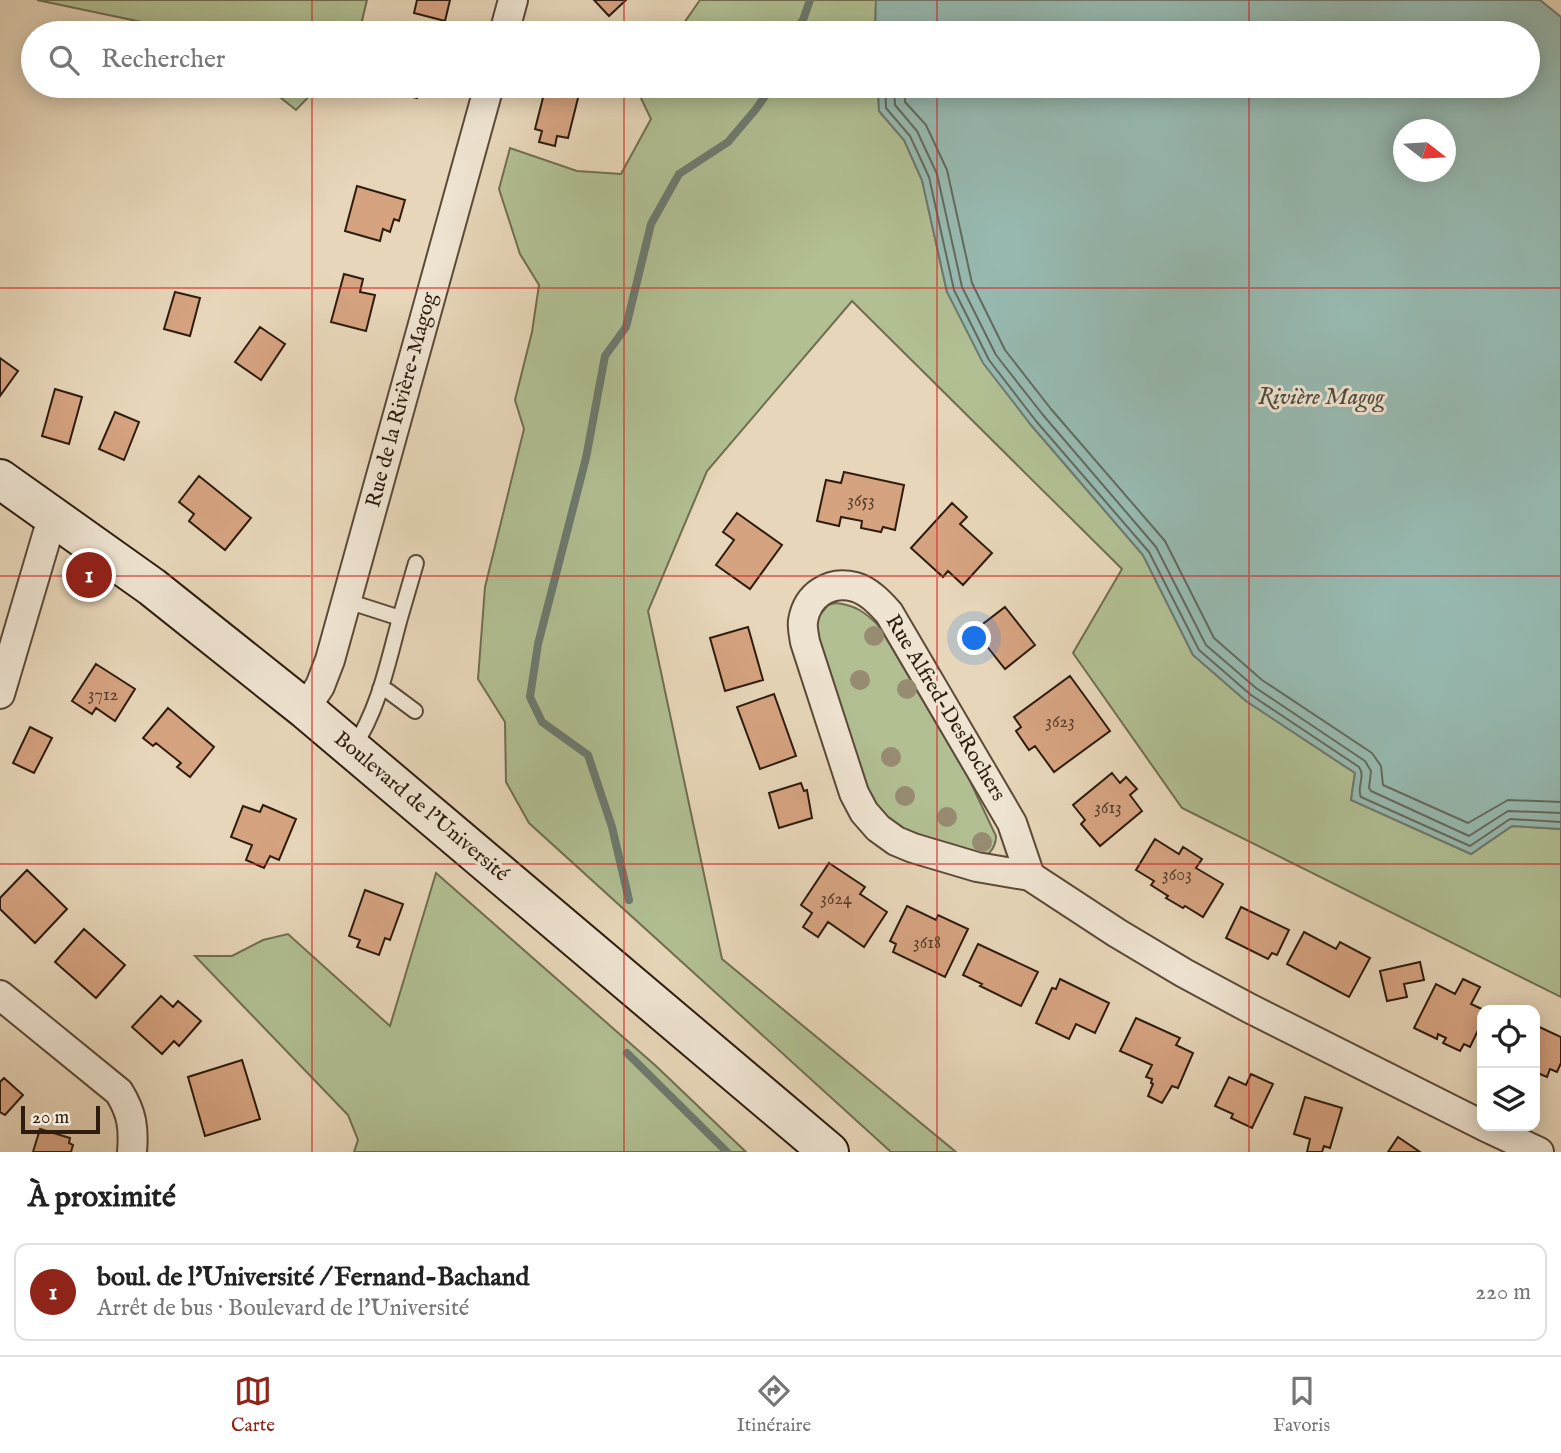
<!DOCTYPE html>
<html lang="fr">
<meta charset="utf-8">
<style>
:root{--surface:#fff;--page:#f2f2f2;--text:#222;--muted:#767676;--line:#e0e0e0;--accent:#8f2418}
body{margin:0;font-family:"IM FELL English",serif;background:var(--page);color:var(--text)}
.controls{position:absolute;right:21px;bottom:21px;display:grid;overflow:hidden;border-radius:14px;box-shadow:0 4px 18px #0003}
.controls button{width:63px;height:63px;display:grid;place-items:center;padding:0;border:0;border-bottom:2px solid var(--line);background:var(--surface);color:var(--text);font:35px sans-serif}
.compass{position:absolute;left:1393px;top:119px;width:63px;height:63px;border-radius:50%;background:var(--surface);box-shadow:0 4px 18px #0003;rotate:107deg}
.scale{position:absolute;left:21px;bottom:18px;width:79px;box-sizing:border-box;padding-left:7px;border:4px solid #2e1c0e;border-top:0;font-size:19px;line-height:24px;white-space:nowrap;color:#2e1c0e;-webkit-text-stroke:5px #efe4d2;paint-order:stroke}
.you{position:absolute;left:975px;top:639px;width:24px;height:24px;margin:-18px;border:5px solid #fff;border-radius:50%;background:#1a73e8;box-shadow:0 0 0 10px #1a73e833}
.badge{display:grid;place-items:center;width:46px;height:46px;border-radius:50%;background:var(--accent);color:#fff;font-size:23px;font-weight:700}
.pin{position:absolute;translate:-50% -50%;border:4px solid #fff;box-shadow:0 2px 7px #0006}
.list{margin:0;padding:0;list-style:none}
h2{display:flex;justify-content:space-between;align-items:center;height:91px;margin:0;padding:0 28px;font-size:30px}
h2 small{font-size:23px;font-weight:400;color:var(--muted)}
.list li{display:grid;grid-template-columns:46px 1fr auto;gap:21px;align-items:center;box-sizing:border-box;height:98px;margin:0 14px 14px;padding:0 14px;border:2px solid var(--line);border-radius:14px}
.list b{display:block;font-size:26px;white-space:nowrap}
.list p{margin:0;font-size:23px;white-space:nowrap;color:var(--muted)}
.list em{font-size:23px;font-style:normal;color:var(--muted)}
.icon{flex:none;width:38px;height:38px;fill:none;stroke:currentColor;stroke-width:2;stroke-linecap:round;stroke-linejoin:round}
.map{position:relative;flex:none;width:1561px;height:1152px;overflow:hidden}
.search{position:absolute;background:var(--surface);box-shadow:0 4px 18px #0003;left:21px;right:21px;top:21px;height:77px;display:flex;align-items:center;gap:18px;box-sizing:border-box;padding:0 24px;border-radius:38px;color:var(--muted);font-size:26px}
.sheet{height:203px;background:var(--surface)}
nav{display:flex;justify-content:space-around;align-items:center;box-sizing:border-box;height:98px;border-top:2px solid var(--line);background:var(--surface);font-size:19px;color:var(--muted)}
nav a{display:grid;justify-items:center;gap:4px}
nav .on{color:var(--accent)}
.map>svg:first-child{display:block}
.green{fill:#b1bf93;stroke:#706e50;stroke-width:2}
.water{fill:#97b9b0;stroke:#6d7a6f;stroke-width:2;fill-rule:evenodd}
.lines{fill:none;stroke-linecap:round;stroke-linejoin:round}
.shore{stroke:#626a5f;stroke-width:2}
.stream{stroke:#6d7a6f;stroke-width:8}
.building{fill:#d6a381;stroke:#2e1c0e;stroke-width:2}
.lane-casing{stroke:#5c4a39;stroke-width:18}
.street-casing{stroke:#5c4a39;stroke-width:32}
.secondary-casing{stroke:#2e1c0e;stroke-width:42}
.lane{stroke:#efe4d2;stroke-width:14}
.street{stroke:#efe4d2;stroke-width:28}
.secondary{stroke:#efe4d2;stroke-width:38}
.tree{fill:#978b71}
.grid{fill:none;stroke:#d62828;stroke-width:2;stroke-opacity:0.55}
.labels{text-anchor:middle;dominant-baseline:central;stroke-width:6;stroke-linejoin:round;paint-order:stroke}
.number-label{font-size:18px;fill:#583e2b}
.street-label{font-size:21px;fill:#2e1c0e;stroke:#efe4d2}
.water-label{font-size:23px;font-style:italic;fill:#4e4b3f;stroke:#efe4d2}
</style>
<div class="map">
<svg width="1561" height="1152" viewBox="0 0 1561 1152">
<rect width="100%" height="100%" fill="#e7d6b9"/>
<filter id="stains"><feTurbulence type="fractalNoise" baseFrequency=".00286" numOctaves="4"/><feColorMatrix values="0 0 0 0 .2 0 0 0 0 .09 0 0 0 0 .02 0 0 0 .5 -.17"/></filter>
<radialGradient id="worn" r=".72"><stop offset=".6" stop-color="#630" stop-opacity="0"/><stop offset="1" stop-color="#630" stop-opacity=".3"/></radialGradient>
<path class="green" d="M37 0H367L359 33H194Z
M700 0H876L875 33H677Z
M266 86H319L296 110Z
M643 86H878L879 111 904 140 922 180 947 292 1031 425 1143 555 1193 655 1246 701 1355 773 1351 800 1471 854 1512 826 1561 829V997L1182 808 1073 653 1122 569 852 301 707 471 648 611 722 959 956 1152H891L529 823 506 782 505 722 478 679 485 587 524 429 515 400 532 332 539 285 520 254 499 189 510 148 577 171 621 174 651 119 638 92Z
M836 603C855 605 865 612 879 626L969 779 996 836C996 849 987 858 975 860L886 822 868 796 815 630 819 616 828 605Z
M436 873 656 1066 746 1152H354L358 1140 348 1115 195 956H232L263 940 288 934 390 1026Z"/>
<path class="water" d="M876 0H1540L1561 17V829L1512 826 1471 854 1351 800 1355 773 1246 701 1193 655 1143 555 1031 425 983 363 947 292 922 180 904 140 879 111 878 86H1528V33H875ZM1404 130H1446V172H1404Z"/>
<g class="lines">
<path class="shore" d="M885 86 886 108 910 136 929 177 954 290 989 360 1036 421 1149 552 1199 650 1251 695 1359 767C1366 777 1356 788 1361 797L1470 846 1510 819 1561 822
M894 86 895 105 917 131 937 174 962 287 996 355 1043 415 1156 547 1206 645 1256 688 1365 761 1371 771 1369 788 1371 791 1469 836 1508 811 1561 813
M904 86 905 102 926 125 947 170 972 283 1005 350 1051 409 1165 541 1214 638 1262 680 1372 753 1381 766 1383 785 1468 823 1508 800 1561 802"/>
<path class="stream" d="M792 33 803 20 810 0
M629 900 612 827 588 755 542 722 530 697 538 644 586 458 605 356 626 327 651 224 679 174 728 142 756 109 772 86
M627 1053 727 1152"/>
</g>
<path class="building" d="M417 0H450L445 21 414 13Z
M594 0H626L609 16Z
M389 86H419L417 98 387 91Z
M546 86 579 94 568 138 557 136 555 146 539 142 542 131 535 129Z
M357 186 405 200 399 221 394 219 390 232 383 229 380 241 345 231Z
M344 274 363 279 360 292 375 295 366 331 331 322Z
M175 292 200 298 190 336 164 329Z
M260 327 285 344 261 380 235 362Z
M0 358 18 371 0 396Z
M55 389 82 397 69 444 42 436Z
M115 412 139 422 124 460 99 449Z
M844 472 904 485 895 530 883 527 881 532 861 528 862 521 841 517 839 526 817 521 826 480 841 483Z
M199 476 251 518 225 550 189 521 194 514 179 502Z
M952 503 967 517 960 524 992 553 963 585 948 571 943 577 911 548Z
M737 513 782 545 750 589 716 565 734 540 723 532Z
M1005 607 1035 645 1005 669 982 640 987 636 979 627Z
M748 627 763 680 725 691 710 638Z
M96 664 135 689 115 721 96 708 92 714 72 701Z
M1070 676 1110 731 1054 772 1035 746 1029 750 1016 731 1021 727 1014 717Z
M774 694 796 756 760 769 737 707Z
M168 708 214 747 190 777 177 767 181 763 156 743 153 746 143 738Z
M30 727 52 738 34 773 13 763Z
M1112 773 1120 783 1126 777 1137 789 1130 795 1142 811 1100 846 1081 824 1085 820 1073 805Z
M801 783 804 791 807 790 812 818 779 828 769 793Z
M263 805 296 819 279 860 270 856 264 868 246 860 252 845 231 837 243 806 260 812Z
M1155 839 1179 854 1183 847 1202 859 1196 868 1223 884 1203 917 1185 906 1183 908 1166 898 1168 896 1151 885 1154 881 1136 870Z
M829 863 865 887 860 894 887 912 864 947 828 922 818 937 803 927 812 913 801 905Z
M27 870 67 909 35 943 0 909V898Z
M365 890 403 904 390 940 385 938 379 955 357 947 360 940 349 936Z
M907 906 936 920 938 915 968 929 945 977 893 952 896 944 890 941Z
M1241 907 1289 930 1277 955 1272 953 1268 959 1226 938Z
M84 929 125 965 96 998 55 962Z
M1304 932 1336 949 1340 942 1370 958 1349 997 1287 964Z
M978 944 1038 972 1021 1006 980 986 982 984 963 975Z
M1420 962 1424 980 1404 984 1407 997 1387 1001 1380 971Z
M1060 979 1109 1003 1095 1033 1076 1024 1069 1039 1036 1023 1052 988 1056 989Z
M1463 979 1480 987 1471 1004 1484 1010H1482V1022L1470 1047 1464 1044 1460 1051 1443 1043 1446 1038 1438 1034 1437 1039 1414 1028 1436 984 1455 994Z
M161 996 173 1007 178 1001 201 1021 179 1046 174 1041 162 1054 132 1027Z
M1136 1018 1180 1038 1176 1045 1193 1053 1178 1088 1172 1086 1162 1103 1148 1096 1153 1084 1151 1083 1152 1079 1146 1077 1152 1065 1120 1051Z
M1535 1025 1561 1037V1063L1557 1072 1550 1069 1547 1077 1535 1072Z
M242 1060 260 1119 205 1136 188 1077Z
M1251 1074 1273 1084 1252 1128 1231 1118 1233 1114 1215 1106 1229 1077 1246 1085Z
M4 1078 23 1095 5 1115 0 1112V1082Z
M1305 1097 1342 1108 1330 1148 1324 1146 1322 1152H1307L1310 1139 1294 1134Z
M40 1129 70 1138 69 1143 73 1145 71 1152H33Z
M1398 1137 1420 1152H1388Z"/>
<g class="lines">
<defs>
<path id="lane" d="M347 601 400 618C388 662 379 709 353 748
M400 618 416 563
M380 689 388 691 415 711"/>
<path id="street" d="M504 33 513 0
M0 694 53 515
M305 709 320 686 330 660 489 86
M1030 876 1012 823 889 613C880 603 869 591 855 587 830 580 807 595 803 621 802 627 804 635 805 642L854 793 864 812 878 828 896 841 913 848 977 867 1030 876 1117 933 1184 973 1249 1008 1482 1125
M0 995 119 1092C132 1113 134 1128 132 1152
M1484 1126 1539 1152"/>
<path id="secondary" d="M0 479 152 587 305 709 829 1152"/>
</defs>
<use href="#lane" class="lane-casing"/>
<use href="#street" class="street-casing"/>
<use href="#secondary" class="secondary-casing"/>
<use href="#lane" class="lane"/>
<use href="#street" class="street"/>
<use href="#secondary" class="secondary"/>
</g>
<g class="tree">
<circle cx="874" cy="636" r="10"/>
<circle cx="860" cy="680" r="10"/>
<circle cx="907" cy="689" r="10"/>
<circle cx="891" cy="757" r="10"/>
<circle cx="905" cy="796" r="10"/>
<circle cx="947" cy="817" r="10"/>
<circle cx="982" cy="842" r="10"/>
</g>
<path class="grid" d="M312 0V33M624 0V33M937 0V33M1249 0V33M312 86V1152M624 86V1152M937 86V1152M1249 86V1152M0 288H1561M0 576H1561M0 864H1561"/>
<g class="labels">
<g class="number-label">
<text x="861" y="501">3653</text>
<text x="103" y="695">3712</text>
<text x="1060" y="722">3623</text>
<text x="1108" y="808">3613</text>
<text x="1177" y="875">3603</text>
<text x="836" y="899">3624</text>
<text x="927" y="943">3618</text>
</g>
<g class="street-label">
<text transform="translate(402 400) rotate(-75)">Rue de la Rivière-Magog</text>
<text transform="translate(945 708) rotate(59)">Rue Alfred-DesRochers</text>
<text transform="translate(421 807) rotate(40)">Boulevard de l'Université</text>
</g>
<g class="water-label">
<text x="1321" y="397">Rivière Magog</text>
</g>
</g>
<rect width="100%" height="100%" filter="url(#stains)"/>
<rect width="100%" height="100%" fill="url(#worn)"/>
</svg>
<div class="controls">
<button><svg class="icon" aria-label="locate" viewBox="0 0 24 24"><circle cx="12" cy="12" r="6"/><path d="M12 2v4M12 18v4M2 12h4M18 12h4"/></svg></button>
<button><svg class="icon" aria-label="layers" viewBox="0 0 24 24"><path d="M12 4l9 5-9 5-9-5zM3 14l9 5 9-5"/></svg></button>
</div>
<svg class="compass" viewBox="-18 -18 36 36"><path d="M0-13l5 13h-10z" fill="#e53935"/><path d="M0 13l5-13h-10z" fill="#767676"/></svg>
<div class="scale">20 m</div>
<div class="you"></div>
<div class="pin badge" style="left:89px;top:575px">1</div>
<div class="search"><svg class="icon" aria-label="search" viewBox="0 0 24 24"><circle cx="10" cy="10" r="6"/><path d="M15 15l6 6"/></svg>Rechercher</div>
</div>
<section class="sheet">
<h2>À proximité<small></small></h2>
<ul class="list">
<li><span class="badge">1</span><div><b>boul. de l'Université / Fernand-Bachand</b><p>Arrêt de bus · Boulevard de l'Université</p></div><em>220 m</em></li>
</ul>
</section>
<nav>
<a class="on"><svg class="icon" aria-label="map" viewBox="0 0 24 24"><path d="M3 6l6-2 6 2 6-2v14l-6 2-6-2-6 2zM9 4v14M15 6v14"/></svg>Carte</a>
<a><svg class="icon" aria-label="directions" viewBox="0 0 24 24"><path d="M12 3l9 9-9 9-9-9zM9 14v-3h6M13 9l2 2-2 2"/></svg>Itinéraire</a>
<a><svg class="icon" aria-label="saved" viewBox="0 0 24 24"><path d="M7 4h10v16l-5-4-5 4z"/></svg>Favoris</a>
</nav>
